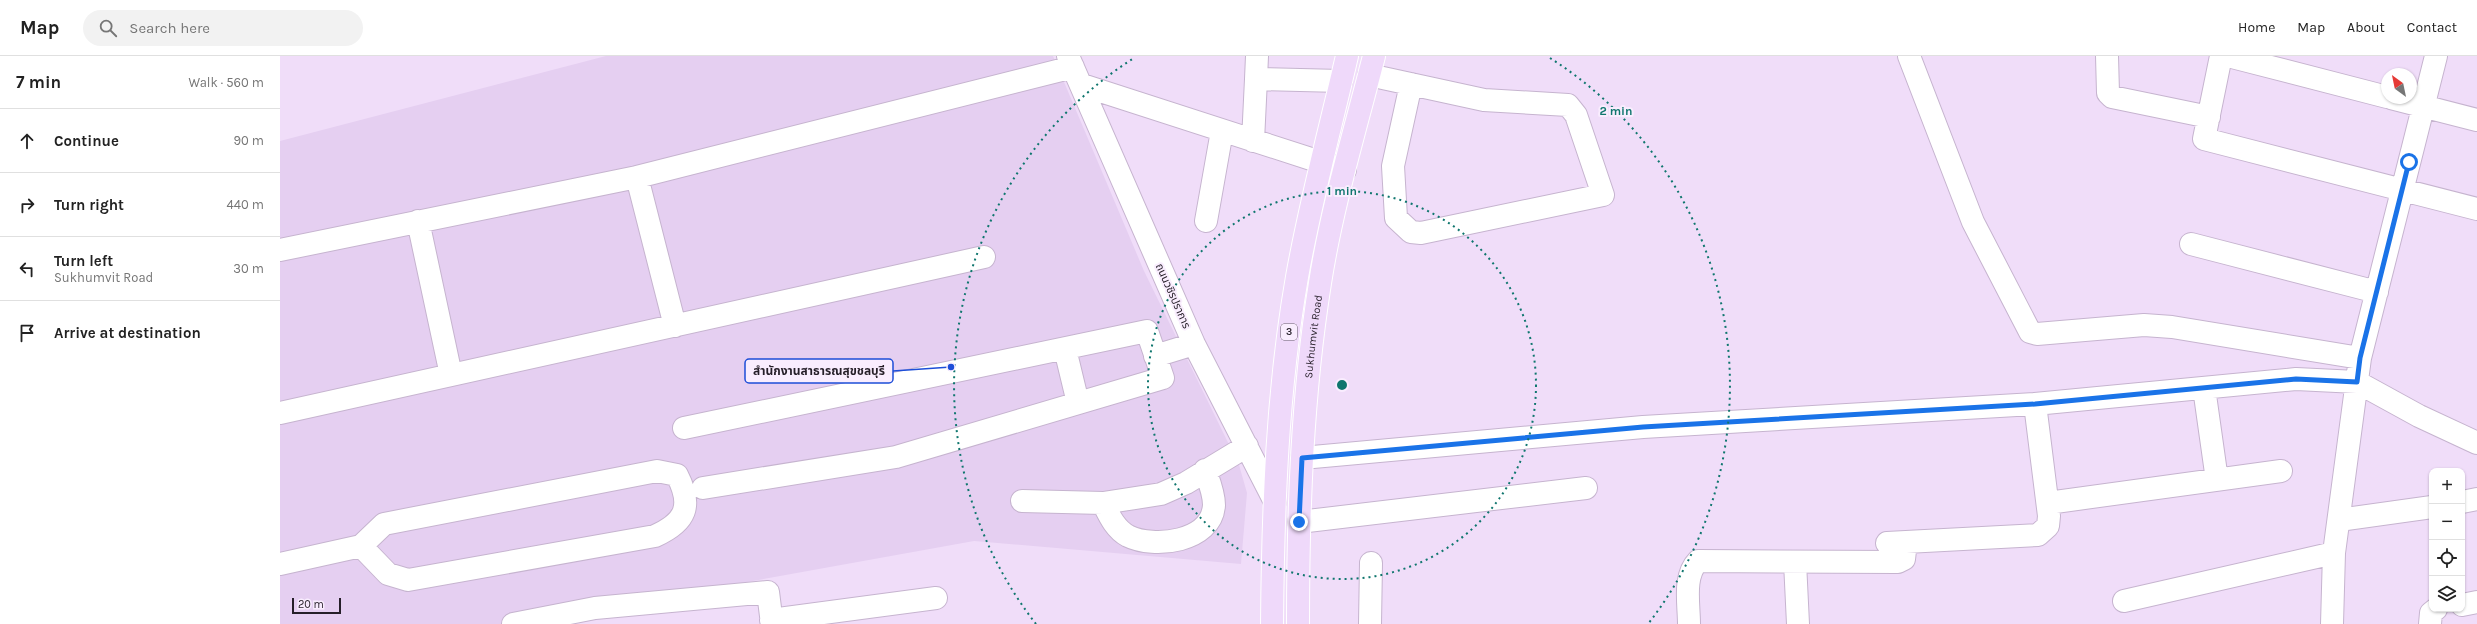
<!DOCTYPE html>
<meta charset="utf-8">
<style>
:root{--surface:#fff;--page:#f2f2f2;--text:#222;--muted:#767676;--line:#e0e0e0}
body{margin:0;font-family:Karla,"Noto Sans Thai",sans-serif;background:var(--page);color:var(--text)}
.controls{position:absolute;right:12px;bottom:12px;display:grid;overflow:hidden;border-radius:8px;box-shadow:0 1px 3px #0004}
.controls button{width:36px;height:36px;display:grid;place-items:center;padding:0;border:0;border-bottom:1px solid var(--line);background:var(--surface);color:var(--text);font:20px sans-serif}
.compass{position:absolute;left:2101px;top:12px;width:36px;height:36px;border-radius:50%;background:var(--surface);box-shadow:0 1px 3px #0004;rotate:327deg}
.scale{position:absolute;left:12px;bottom:10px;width:49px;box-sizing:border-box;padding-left:4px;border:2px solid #261f29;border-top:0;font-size:11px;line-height:14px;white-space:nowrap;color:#261f29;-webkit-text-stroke:3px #f9edfe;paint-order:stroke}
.stop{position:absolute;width:12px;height:12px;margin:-9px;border:3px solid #1a73e8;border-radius:50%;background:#fff}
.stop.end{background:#1a73e8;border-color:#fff;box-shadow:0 1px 4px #0008}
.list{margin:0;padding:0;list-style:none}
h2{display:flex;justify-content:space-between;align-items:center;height:52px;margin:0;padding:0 16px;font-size:17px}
h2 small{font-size:13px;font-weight:400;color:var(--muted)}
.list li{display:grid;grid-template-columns:26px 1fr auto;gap:12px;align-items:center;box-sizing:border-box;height:64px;padding:0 16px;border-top:1px solid var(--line)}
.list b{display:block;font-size:15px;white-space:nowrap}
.list p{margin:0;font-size:13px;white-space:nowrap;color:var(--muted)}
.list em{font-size:13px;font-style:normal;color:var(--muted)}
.icon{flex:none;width:22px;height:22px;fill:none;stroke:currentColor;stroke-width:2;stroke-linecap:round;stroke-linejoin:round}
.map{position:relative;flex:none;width:2197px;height:568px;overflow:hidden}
header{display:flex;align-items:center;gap:24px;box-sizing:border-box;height:56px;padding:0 20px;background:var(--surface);border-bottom:1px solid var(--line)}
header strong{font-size:19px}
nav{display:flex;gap:22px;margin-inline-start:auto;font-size:14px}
.search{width:280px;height:36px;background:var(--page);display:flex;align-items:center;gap:10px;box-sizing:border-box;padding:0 14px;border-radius:22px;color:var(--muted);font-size:15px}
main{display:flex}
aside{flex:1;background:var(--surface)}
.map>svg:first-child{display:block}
.built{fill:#e5cff1}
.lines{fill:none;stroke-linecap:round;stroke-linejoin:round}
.minor-casing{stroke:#c6b4cf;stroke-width:24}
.major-casing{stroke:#fff;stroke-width:24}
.minor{stroke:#fff;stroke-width:22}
.major{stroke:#efd9fa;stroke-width:22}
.route{stroke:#1a73e8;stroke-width:5}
.ring{fill:none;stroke:#0f766e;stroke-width:2;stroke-dasharray:2 4}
.labels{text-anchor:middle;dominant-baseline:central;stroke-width:4;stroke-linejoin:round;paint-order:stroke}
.shield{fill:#f9edfe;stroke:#655d69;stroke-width:1}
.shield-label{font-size:10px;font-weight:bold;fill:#261f29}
.street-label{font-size:11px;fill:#261f29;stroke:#f9edfe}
.centre{fill:#0f766e;stroke:#f9edfe;stroke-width:2}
.ring-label{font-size:12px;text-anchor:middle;font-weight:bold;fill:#0f766e;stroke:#f9edfe;stroke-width:4;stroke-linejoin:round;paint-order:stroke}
.leader{fill:none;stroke:#1d4ed8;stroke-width:1.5}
.callout-dot{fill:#1d4ed8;stroke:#f9edfe;stroke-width:1.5}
.callout{fill:#f9edfe;stroke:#1d4ed8;stroke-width:1.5}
.callout-label{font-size:12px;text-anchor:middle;font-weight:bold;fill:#261f29}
</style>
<header>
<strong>Map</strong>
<div class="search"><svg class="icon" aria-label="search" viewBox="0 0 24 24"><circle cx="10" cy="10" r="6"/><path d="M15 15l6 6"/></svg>Search here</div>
<nav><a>Home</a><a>Map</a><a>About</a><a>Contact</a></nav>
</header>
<main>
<aside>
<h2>7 min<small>Walk · 560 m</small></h2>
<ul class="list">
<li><svg class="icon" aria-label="ahead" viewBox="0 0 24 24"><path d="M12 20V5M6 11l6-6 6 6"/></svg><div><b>Continue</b></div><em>90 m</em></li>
<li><svg class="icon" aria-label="right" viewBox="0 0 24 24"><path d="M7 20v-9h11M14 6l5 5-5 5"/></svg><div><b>Turn right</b></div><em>440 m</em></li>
<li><svg class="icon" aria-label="left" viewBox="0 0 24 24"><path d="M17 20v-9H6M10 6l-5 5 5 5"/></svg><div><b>Turn left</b><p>Sukhumvit Road</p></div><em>30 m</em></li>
<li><svg class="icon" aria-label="arrive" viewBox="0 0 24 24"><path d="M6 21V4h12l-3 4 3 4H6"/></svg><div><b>Arrive at destination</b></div></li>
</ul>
</aside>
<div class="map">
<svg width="2197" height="568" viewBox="0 0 2197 568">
<rect width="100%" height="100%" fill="#f0ddf9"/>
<path class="built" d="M326 0H773L864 215 959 409 967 437 961 508 694 485 234 568H0V85Z"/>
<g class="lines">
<defs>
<path id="minor" d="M788 0 914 288 995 446
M977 0 976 23 1061 25
M1629 0 1693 166 1750 276 1757 278 1864 269 1892 271 2080 302
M1827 0 1828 37 1832 41 1929 61
M1941 0 1924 83 2197 153
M1948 0 2107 41
M1089 19 1204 44 1288 49 1296 59 1323 139 1141 177 1131 176 1116 162 1113 110 1131 28
M802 29 1065 114
M2111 42 2197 64
M973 85 976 23
M357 121 395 270
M138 165 171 319
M926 165 942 75
M1911 188 2097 236
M0 194 357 121 793 11
M785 293 798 347
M875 300 914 288
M1924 332 1937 424
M0 357 704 201
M404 372 867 275 883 322 616 401 423 432
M1022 402 1363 371 1755 348 2016 323 2077 326 2139 360 2197 387
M377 415 397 419C413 450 406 466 375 480L128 524 108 518 81 490 104 468Z
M742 445 823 447 881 438 906 427 967 390
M2182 446 2197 443
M823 447C829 459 835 473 848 480 874 493 932 486 934 449 934 437 929 425 925 414
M1768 447 2001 415
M2059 464 2152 451
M1019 466 1306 432
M1607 487 1758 479 1768 470 1769 460 1755 348
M1515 506 1518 568
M0 508 81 490
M1844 545 2054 497
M2182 549 2197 546
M491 564 656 542
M233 568 315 552 488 536 492 568
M1090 568 1091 507
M1409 568C1409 548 1403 520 1418 505L1618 506 1624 503 1626 486
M2052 568 2054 497 2080 302 2156 0
M2150 568 2151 557 2156 553"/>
<g id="major">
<path d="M992 568C993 452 997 336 1017 221 1030 147 1050 73 1067 0"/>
<path id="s1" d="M1018 568C1018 454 1022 340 1040 227 1052 150 1075 75 1094 0"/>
</g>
</defs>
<use href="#minor" class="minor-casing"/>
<use href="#major" class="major-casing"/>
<use href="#minor" class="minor"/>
<use href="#major" class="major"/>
</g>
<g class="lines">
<path class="route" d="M1019 466 1022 402 1363 371 1755 348 2016 323 2077 326 2080 302 2129 106"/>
</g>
<g class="ring">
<circle cx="1062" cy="329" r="194"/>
<path d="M756 568A388 388 0 0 1 854 2M1270 2A388 388 0 0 1 1368 568"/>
</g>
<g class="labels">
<rect class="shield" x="1001" y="268" width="16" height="16" rx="3"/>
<g class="shield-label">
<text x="1009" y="276">3</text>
</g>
<g class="street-label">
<text transform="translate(893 240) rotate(66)">ถนนวชิรปราการ</text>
<text stroke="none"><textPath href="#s1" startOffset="288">Sukhumvit Road</textPath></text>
</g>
</g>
<circle cx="1062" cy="329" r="6" class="centre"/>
<g class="ring-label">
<text x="1336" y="59">2 min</text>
<text x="1062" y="139">1 min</text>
</g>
<path class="leader" d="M671 311L613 315"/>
<circle class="callout-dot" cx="671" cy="311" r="4"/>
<rect class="callout" x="465" y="303" width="148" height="24" rx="4"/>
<g class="callout-label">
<text x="539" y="319">สำนักงานสาธารณสุขชลบุรี</text>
</g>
</svg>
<div class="controls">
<button>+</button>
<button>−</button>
<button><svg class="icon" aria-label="locate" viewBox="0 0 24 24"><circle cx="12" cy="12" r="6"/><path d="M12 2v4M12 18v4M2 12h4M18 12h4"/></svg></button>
<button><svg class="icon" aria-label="layers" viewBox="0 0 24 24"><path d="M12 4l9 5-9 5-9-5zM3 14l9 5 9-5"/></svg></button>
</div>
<svg class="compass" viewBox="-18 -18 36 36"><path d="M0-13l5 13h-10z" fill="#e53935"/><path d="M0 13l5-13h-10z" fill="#767676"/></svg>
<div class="scale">20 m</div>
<div class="stop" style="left:2129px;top:106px"></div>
<div class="stop end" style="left:1019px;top:466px"></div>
</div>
</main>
